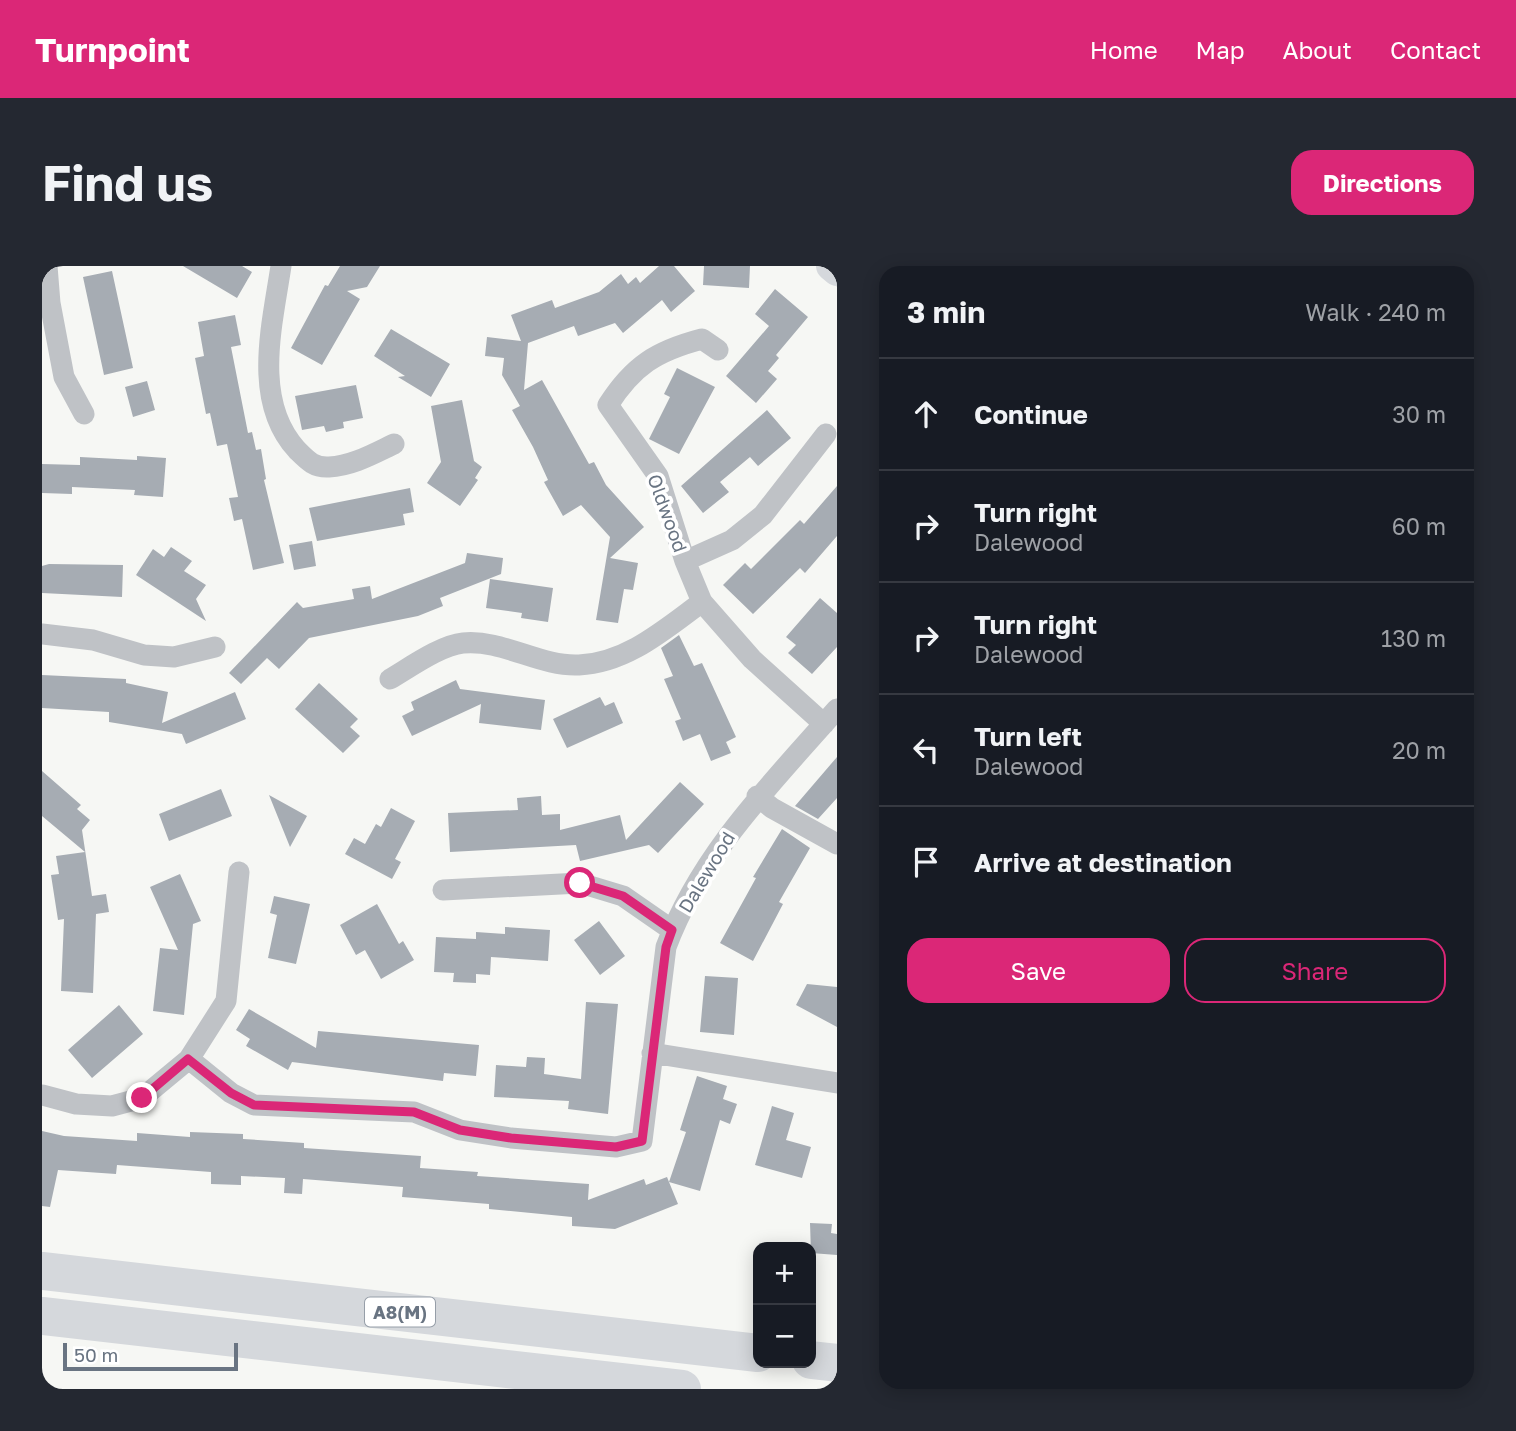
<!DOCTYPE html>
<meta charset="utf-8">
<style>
:root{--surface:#171b24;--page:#242831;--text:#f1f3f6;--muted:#9ea1a6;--line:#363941;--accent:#db2777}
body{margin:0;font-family:"Golos Text",sans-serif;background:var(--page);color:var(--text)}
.controls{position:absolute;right:21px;bottom:21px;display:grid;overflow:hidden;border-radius:14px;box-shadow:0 4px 18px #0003}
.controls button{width:63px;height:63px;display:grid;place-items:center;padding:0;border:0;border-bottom:2px solid var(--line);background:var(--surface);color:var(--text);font:35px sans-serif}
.scale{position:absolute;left:21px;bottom:18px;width:175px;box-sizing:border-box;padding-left:7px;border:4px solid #697482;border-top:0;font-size:19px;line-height:24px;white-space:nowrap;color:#697482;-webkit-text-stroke:5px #fff;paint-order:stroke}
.stop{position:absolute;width:21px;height:21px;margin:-16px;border:5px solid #db2777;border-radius:50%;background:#fff}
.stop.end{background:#db2777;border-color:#fff;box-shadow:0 2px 7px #0008}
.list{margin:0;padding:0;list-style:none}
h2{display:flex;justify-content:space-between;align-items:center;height:91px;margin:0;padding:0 28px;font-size:30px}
h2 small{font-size:23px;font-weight:400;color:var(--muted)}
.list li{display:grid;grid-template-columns:46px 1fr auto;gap:21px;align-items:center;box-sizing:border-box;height:112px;padding:0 28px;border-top:2px solid var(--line)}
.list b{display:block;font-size:26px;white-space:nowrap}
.list p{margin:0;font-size:23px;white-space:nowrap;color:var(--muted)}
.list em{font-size:23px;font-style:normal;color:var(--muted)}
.actions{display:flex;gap:14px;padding:21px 28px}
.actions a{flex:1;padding:16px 0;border:2px solid var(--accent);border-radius:21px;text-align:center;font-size:24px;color:var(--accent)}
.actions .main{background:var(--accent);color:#fff}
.icon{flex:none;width:38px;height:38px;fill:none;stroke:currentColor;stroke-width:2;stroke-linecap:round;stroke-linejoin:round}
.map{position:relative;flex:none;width:795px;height:1123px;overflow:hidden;border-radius:21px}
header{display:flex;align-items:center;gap:42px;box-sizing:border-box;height:98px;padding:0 35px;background:var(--accent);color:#fff}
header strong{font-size:33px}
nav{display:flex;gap:38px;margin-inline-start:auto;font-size:24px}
.intro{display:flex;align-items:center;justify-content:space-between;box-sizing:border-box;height:168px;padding:0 42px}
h1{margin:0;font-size:49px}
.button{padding:18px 32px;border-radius:21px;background:var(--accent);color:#fff;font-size:24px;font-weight:700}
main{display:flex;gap:42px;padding:0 42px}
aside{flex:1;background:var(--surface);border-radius:21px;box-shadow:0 4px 18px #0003}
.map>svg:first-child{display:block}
.building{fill:#a6acb3}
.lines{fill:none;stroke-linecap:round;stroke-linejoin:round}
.street{stroke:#bfc2c6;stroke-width:21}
.secondary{stroke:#d5d8dc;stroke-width:30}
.highway{stroke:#d5d8dc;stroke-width:38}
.route{stroke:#db2777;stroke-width:9}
.labels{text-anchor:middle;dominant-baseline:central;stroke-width:7;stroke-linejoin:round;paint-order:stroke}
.shield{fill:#fff;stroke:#969ea8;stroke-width:2}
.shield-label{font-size:18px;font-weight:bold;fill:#697482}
.street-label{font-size:19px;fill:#697482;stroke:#fff}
</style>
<header>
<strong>Turnpoint</strong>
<nav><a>Home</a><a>Map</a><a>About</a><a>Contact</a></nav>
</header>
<div class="intro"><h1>Find us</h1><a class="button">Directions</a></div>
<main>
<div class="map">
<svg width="795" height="1123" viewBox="0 0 795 1123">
<rect width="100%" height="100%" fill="#f6f7f4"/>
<path class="building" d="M141 0H200L210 6 195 32Z
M298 0H338L325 21 305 25 318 33 280 99 249 82 283 19 286 20Z
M617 0H632L653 25 629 46 620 34 581 67 573 57 536 70 532 60 486 77 482 124 500 114 547 198 552 196 564 219 602 261 568 292 596 297 591 324 582 323 576 357 554 354 568 271 539 239 521 250 502 216 506 214 491 181 470 144 478 140 460 109 462 92 443 90 445 71 479 75 469 49 510 34 513 42 557 26 579 8 586 18 594 11 598 17Z
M662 0H708L707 22 661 19Z
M70 5 91 102 62 109 41 11Z
M733 23 766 51 734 89 737 92 726 105 735 113 714 137 684 110 727 60 713 48Z
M193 49 199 79 189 81 206 167 210 166 214 184 219 183 224 213 222 214 242 297 211 304 200 253 192 255 187 232 196 231 185 178 175 180 168 147 164 148 153 92 162 90 156 56Z
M349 63 408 98 389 131 356 111 363 110 332 90Z
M635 102 673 121 637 188 607 173 628 131 622 128Z
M105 115 113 144 91 151 83 121Z
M314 119 321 152 301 156 302 162 284 166 282 160 260 164 253 130Z
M420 134 432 195 440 201 433 212 436 214 418 240 385 217 399 196 389 140Z
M725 144 749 172 716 200 708 191 678 216 687 226 661 247 639 220Z
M95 190 124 192 121 231 92 229 93 224 30 221V228L0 227V198L38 199V191L95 194Z
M795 220V270L763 307 758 302 711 348 681 319 703 297 709 303 758 254 762 258Z
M368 222 372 246 361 248 363 259 275 275 267 242Z
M270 275 274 300 252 304 247 279Z
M129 281 150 295 142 305 164 319 154 333 164 355 94 309 111 283 122 291Z
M425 287 461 292 459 308 398 332 401 340 376 350 267 372 237 403 225 392 199 418 187 407 255 336 261 342 312 333 310 323 328 320 330 333 423 297Z
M7 298 81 299 80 331 0 327V300Z
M448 313 511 322 506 356 479 352 480 347 444 342Z
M778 332 795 347V381L770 408 746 387 754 379 744 371Z
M637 369 652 400 660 397 694 471 684 476 689 487 669 495 658 468 641 475 633 455 639 453 622 413 631 410 619 382Z
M0 409 84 413V417L126 426 120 457 193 426 204 453 144 478 140 468 67 456V446L0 442Z
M414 414 418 423 503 434 499 464 437 457 439 438 370 470 360 450 372 444 369 436Z
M277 417 316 453 308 461 318 470 301 487 253 443Z
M558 431 563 440 572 436 581 457 525 482 511 453Z
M795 491V532L776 553 753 540Z
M0 505 39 539 35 543 48 554 40 564 50 630 64 628 67 646 54 648 51 727 19 725 22 653 16 654 9 609 17 608 14 590 43 586 0 550Z
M638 516 662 538 616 587 607 579 538 595 534 579 408 586 406 547 476 544 475 532 499 530 500 549 518 548V564L578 549 584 574Z
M179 523 190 550 127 575 117 548Z
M227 529 265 550 248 581Z
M349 542 373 555 353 593 359 596 350 613 303 588 312 572 323 578 334 558 339 561Z
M740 563 768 582 737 636 741 638 711 695 678 677 714 612 711 611Z
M138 608 159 655 151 658 142 749 111 745 118 682 136 684 108 621Z
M232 630 268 638 254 698 226 692 235 649 228 647Z
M335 638 357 678 361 675 372 694 339 713 323 684 314 689 298 659Z
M557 655 583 690 558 709 532 674Z
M463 661 508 664 506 695 449 691 448 709 434 708V717L411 716 412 707 392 706 394 671 434 673V666L463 668Z
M663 710 696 712 692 769 658 766Z
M765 718 795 721V761L754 739Z
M544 736 576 738 566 848 526 843 527 835 452 831 454 799 484 801 485 791 503 792 502 808 539 813Z
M77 739 101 768 50 812 26 784Z
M207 743 274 782 276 765 437 779 434 810 402 807 401 815 250 796 246 804 204 780 208 773 194 764Z
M655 810 685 820 681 833 695 838 688 858 678 854 658 925 627 916 636 938 573 963 530 960V951L447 943V938L360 931 361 921 261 913 260 928 242 927 243 912 199 910V919L169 918V906L75 899 74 908 16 904 8 941 0 940V865L22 870 95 875V867L148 871V866L201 868V873L262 877V882L379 890 378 902 436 906 435 910 547 918 546 934 602 913 604 919 625 911 627 916 644 866 638 864Z
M730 840 752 847 744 874 769 881 760 912 713 899Z
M768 957 790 958 789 967 795 968V989L769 987Z"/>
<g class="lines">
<path class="street" d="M5 0 8 37 22 111 42 148
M239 0C230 60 210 135 255 184 265 194 272 202 287 201 310 200 331 188 352 178
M676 84 660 73C614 85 591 100 566 139L616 210 643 295 660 336 710 393 782 458
M643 295 690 274 721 249 784 168
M0 368 51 374 102 389 132 391 173 381
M348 413C367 402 399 379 421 377 460 373 498 401 537 399 585 397 623 363 660 336
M715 530 730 542 795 578
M401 624 538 617 581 630 630 664
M610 787 795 817
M147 793 189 827 212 839 372 846 418 864 469 872 574 881 600 875 624 681C659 587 730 517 795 443
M0 829 34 838 70 840 100 832 147 793 184 735 197 606"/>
<path class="secondary" d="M789 0 795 5"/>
<path class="highway" d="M0 1005 716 1087
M0 1050 640 1123
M769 1094 795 1097"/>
</g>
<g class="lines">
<path class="route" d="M100 832 146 793 189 827 212 839 372 846 418 864 469 872 574 881 600 875 624 681 630 664 581 630 538 617"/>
</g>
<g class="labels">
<rect class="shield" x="323" y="1031.5" width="70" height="29" rx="5"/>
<g class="shield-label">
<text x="358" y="1046">A8(M)</text>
</g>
<g class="street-label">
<text transform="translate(626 247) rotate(70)">Oldwood</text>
<text transform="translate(664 606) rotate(-59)">Dalewood</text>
</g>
</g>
</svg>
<div class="controls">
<button>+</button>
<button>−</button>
</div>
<div class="scale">50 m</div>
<div class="stop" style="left:538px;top:617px"></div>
<div class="stop end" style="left:100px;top:832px"></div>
</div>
<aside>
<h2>3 min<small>Walk · 240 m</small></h2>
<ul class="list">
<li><svg class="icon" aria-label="ahead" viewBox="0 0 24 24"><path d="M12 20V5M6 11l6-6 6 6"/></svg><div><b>Continue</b></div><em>30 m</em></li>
<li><svg class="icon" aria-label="right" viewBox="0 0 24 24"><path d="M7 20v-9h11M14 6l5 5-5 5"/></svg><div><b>Turn right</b><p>Dalewood</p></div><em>60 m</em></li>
<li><svg class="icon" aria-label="right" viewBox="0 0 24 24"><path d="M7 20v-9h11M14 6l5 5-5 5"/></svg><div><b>Turn right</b><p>Dalewood</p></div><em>130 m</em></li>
<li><svg class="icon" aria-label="left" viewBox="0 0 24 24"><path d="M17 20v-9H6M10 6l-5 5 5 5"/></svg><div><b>Turn left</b><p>Dalewood</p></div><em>20 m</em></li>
<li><svg class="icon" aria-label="arrive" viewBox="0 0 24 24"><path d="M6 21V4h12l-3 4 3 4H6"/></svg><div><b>Arrive at destination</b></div></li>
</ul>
<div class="actions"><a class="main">Save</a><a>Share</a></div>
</aside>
</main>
